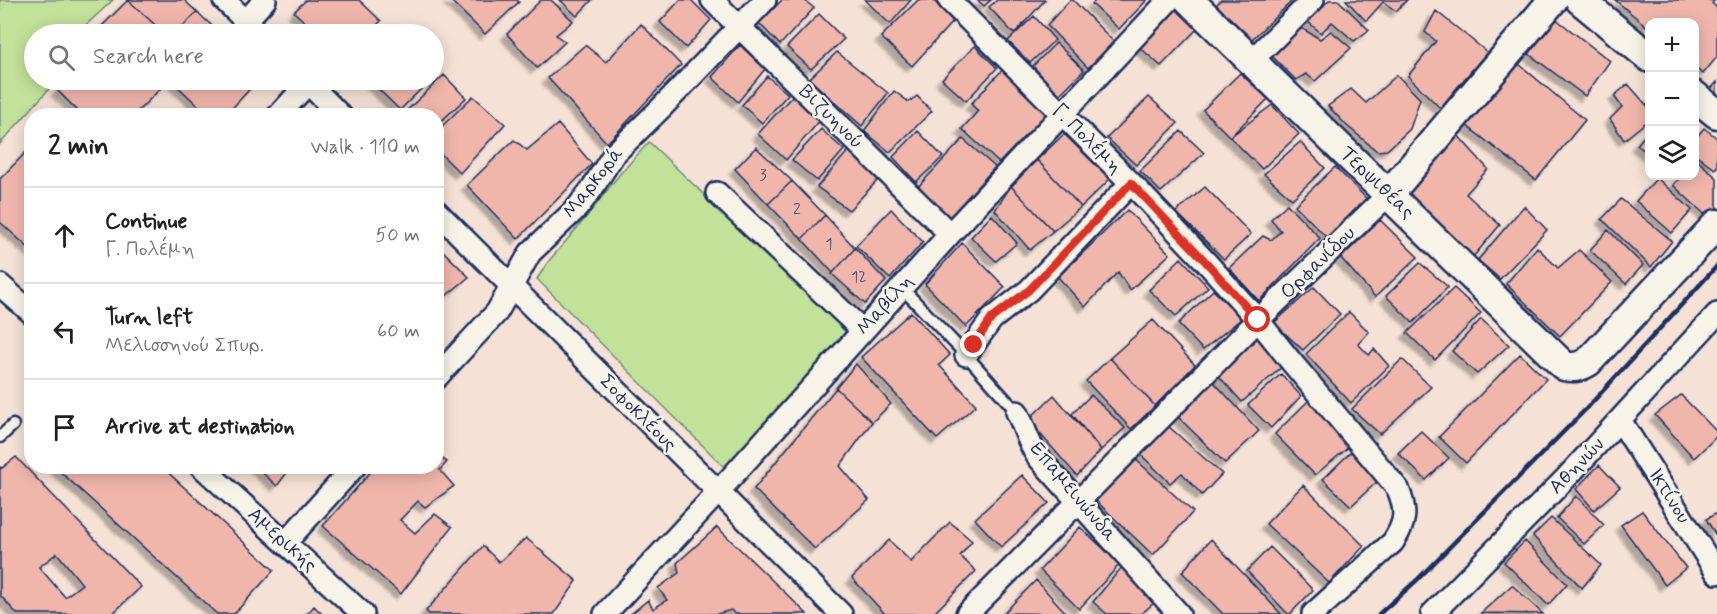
<!DOCTYPE html>
<meta charset="utf-8">
<style>
:root{--surface:#fff;--page:#f6f6f6;--text:#202124;--muted:#757577;--line:#e0e0e0}
body{margin:0;font-family:Mynerve,sans-serif;background:var(--page);color:var(--text)}
.controls{position:absolute;right:18px;top:18px;display:grid;overflow:hidden;border-radius:12px;box-shadow:0 3px 15px #0003}
.controls button{width:54px;height:54px;display:grid;place-items:center;padding:0;border:0;border-bottom:2px solid var(--line);background:var(--surface);color:var(--text);font:30px sans-serif}
.stop{position:absolute;width:18px;height:18px;margin:-14px;border:4px solid #d93025;border-radius:50%;background:#fff}
.stop.end{background:#d93025;border-color:#fff;box-shadow:0 2px 6px #0008}
.list{margin:0;padding:0;list-style:none}
h2{display:flex;justify-content:space-between;align-items:center;height:78px;margin:0;padding:0 24px;font-size:26px}
h2 small{font-size:20px;font-weight:400;color:var(--muted)}
.list li{display:grid;grid-template-columns:39px 1fr auto;gap:18px;align-items:center;box-sizing:border-box;height:96px;padding:0 24px;border-top:2px solid var(--line)}
.list b{display:block;font-size:22px;white-space:nowrap}
.list p{margin:0;font-size:20px;white-space:nowrap;color:var(--muted)}
.list em{font-size:20px;font-style:normal;color:var(--muted)}
.icon{flex:none;width:33px;height:33px;fill:none;stroke:currentColor;stroke-width:2;stroke-linecap:round;stroke-linejoin:round}
.map{position:relative;flex:none;width:1717px;height:614px;overflow:hidden}
.search{position:absolute;background:var(--surface);box-shadow:0 3px 15px #0003;left:24px;top:24px;width:420px;height:66px;display:flex;align-items:center;gap:15px;box-sizing:border-box;padding:0 21px;border-radius:33px;color:var(--muted);font-size:22px}
.panel{position:absolute;background:var(--surface);box-shadow:0 3px 15px #0003;left:24px;top:108px;width:420px;height:366px;border-radius:24px}
.map>svg:first-child{display:block}
.green{fill:#c2e199;stroke:#6e887c;stroke-width:1.5}
.building{fill:#f0b6ac;stroke:#1b2f5e;stroke-width:1.5;fill-rule:evenodd;filter:url(#shadow)}
.lines{fill:none;stroke-linecap:round;stroke-linejoin:round}
.lane-casing{stroke:#1b2f5e;stroke-width:15}
.street-casing{stroke:#1b2f5e;stroke-width:26}
.secondary-casing{stroke:#1b2f5e;stroke-width:33}
.lane{stroke:#f7f3e8;stroke-width:10}
.street{stroke:#f7f3e8;stroke-width:21}
.secondary{stroke:#f7f3e8;stroke-width:28}
.rail{stroke:#1b2f5e;stroke-width:4.5}
.route{stroke:#d93025;stroke-width:8}
.labels{text-anchor:middle;dominant-baseline:central;stroke-width:5;stroke-linejoin:round;paint-order:stroke}
.number-label{font-size:16px;fill:#505172}
.street-label{font-size:20px;fill:#1b2f5e;stroke:#f7f3e8}
</style>
<div class="map">
<svg width="1717" height="614" viewBox="0 0 1717 614">
<defs>
<filter id="shadow"><feDropShadow dx="-5.5" dy="5.5" stdDeviation="1.5" flood-color="#0004"/></filter>
</defs>
<rect width="100%" height="100%" fill="#f5e1d6"/>
<filter id="ink" filterUnits="userSpaceOnUse"><feTurbulence type="fractalNoise" baseFrequency=".0167" numOctaves="2"/><feDisplacementMap in="SourceGraphic" scale="12" xChannelSelector="R" yChannelSelector="G"/><feConvolveMatrix kernelMatrix="1 2 1 2 8 2 1 2 1" color-interpolation-filters="sRGB"/></filter>
<g filter="url(#ink)">
<path class="green" d="M0 0H113L76 34H34V80H57L0 144Z
M649 142 849 333 724 467 537 279 548 262 584 220 619 175Z"/>
<path class="building" d="M128 0 165 34H110L102 26Z
M128 0H184L197 12 175 34H165Z
M306 0H359L381 21 368 34H318L294 12Z
M450 0H517L519 2 485 34Z
M541 0H551L573 21 556 35 565 42 537 68 507 34Z
M560 0H592L577 16Z
M680 0H691L711 20 686 48 660 22Z
M782 0H804L814 8 780 45 759 23Z
M865 0H911L890 24Z
M918 0H933L953 21 912 66 881 37Z
M977 0H991L984 6Z
M997 0H1045L1014 34 989 7Z
M1070 0H1073L1114 42 1088 68 1047 25Z
M1096 0H1147L1119 29 1092 4Z
M1221 0H1289L1291 2 1252 39 1216 5Z
M1329 0H1338L1369 30 1354 41 1332 22 1321 33 1307 21Z
M1346 0H1407L1396 11 1383 2 1366 21Z
M1615 0H1715L1712 3 1717 8V57L1703 74 1694 67V22H1650V29Z
M1175 5 1199 27 1161 66 1137 45Z
M1436 11 1487 52 1440 108 1408 76 1436 41 1425 32Z
M197 12 221 34H175Z
M819 14 844 39 811 69 787 47Z
M1034 16 1055 40 1030 63 1008 41Z
M1556 19 1610 61 1585 96 1529 54Z
M641 24 681 65 607 143 548 78 585 45 606 62Z
M388 26 396 34H378Z
M1301 28 1320 39 1331 31 1351 48 1315 81 1306 74 1296 80 1272 56Z
M1056 43 1084 70 1059 95 1033 66Z
M740 45 765 69 738 102 712 77Z
M975 46 997 68 966 101 942 79Z
M837 52 888 93 862 126 809 79Z
M1513 59 1585 120 1536 180 1466 125Z
M1002 70 1047 113 999 163 962 129 978 111 971 104Z
M1240 73 1268 99 1230 137 1203 110Z
M444 75 466 98 436 126V116H401Z
M1397 75 1420 99 1410 129 1387 150 1377 151 1346 125 1328 106 1351 89 1366 103Z
M767 76 788 94 762 123 742 105Z
M69 80H158L164 85 133 116H83L57 90Z
M171 80H258L225 116H209Z
M369 80H430L400 110Z
M1717 82V98L1709 91Z
M1628 84 1650 109V119L1624 140 1610 119 1622 107 1614 96Z
M894 91 909 102 917 96 932 111 890 152 864 131Z
M794 94 822 118 786 160 758 134Z
M473 96 505 124 460 173 436 149V132Z
M1149 97 1178 123 1136 165 1107 138Z
M1272 105 1299 134 1262 169 1230 137Z
M558 124 592 164 518 239 467 185 514 140 527 150Z
M1704 128 1717 138V167L1715 169 1694 153V140Z
M821 129 844 150 817 181 792 160Z
M1650 129V155L1637 145Z
M918 131 943 157 916 182 893 157Z
M1181 131 1204 153 1161 192 1140 171Z
M1455 132 1488 169 1466 194 1500 225 1473 257 1405 192Z
M1064 134 1110 179 1081 207 1037 160Z
M963 139 995 167 949 218 916 189Z
M1300 142 1325 168 1292 199 1264 174Z
M32 146V200L30 201 32 202V251L0 222V179Z
M756 147 792 181 768 204 735 169Z
M850 149 879 179 849 210 817 187Z
M1696 159 1717 178V219L1714 223 1673 185 1682 176H1694Z
M1037 160 1081 207 1053 231 1011 186Z
M1335 167 1366 198 1328 239 1295 205Z
M1657 178 1692 210 1672 233 1636 201Z
M792 181 825 215 802 239 768 204Z
M1011 186 1053 231 1030 250 995 210Z
M1205 187 1251 234 1224 259 1176 212Z
M1621 199 1672 241 1651 267 1602 219Z
M1287 204 1320 238 1259 301 1229 268 1263 236 1271 240 1281 231 1271 219Z
M1524 206 1547 230 1500 279 1478 260Z
M891 209 923 242 890 279 856 246Z
M1127 210 1170 254 1130 290 1118 272 1085 307 1058 277Z
M825 215 855 248 833 273 802 239Z
M992 215 1017 243 996 261 971 237Z
M1380 220 1418 257 1375 297 1341 258Z
M1608 230 1643 265 1626 284 1590 250Z
M962 243 1005 287 966 327 925 284Z
M436 244 469 277 436 304Z
M1537 247 1558 268 1579 250 1612 282 1560 336 1506 284Z
M855 248 886 281 865 304 832 274Z
M1181 258 1208 287 1176 316 1149 290Z
M1420 263 1448 287 1413 323 1386 296Z
M1314 287 1340 314 1303 350 1274 323Z
M1454 288 1481 313 1435 360 1407 333Z
M1213 290 1242 318 1203 350 1178 324Z
M911 312 950 355 939 365 976 405 937 439 861 357Z
M1349 312 1369 332 1358 344 1369 355 1374 349 1389 366 1351 403 1306 354Z
M1481 319 1509 345 1477 374 1452 351Z
M1153 320 1195 365 1155 406 1110 358Z
M1256 336 1284 365 1242 402 1217 374Z
M1520 354 1546 379 1466 463 1439 437Z
M1110 358 1155 406 1131 429 1086 381Z
M1402 359 1431 387 1380 434 1352 409Z
M856 364 891 404 872 422 836 388Z
M1281 374 1301 396 1271 428 1248 405Z
M1212 380 1259 431 1225 463 1176 415Z
M836 388 872 422 840 466 869 500 815 549 754 489Z
M1054 395 1101 450 1077 476 1028 420Z
M1091 395 1125 428 1101 450 1072 414Z
M1681 395 1717 432V436L1694 458 1655 415Z
M1309 400 1350 446 1315 475 1275 434Z
M1167 425 1222 474 1202 495 1182 473 1170 483 1139 453Z
M1421 431 1449 458 1426 480 1398 453Z
M1356 447 1383 476 1351 506 1323 479Z
M436 455 447 462 440 470 454 486 425 507 418 501 400 520 415 533 435 514 452 527 401 594 323 526 376 466H436Z
M16 457 141 587 112 614H17L0 595V467L2 468ZM57 553 82 584 65 597 39 567Z
M1133 457 1193 512 1153 555 1093 498Z
M1599 465 1620 487 1594 510 1576 489Z
M54 466H161L274 570 234 614H217Z
M255 466H292L277 486Z
M1022 475 1049 503 1001 547 975 519Z
M1303 485 1364 546 1329 583 1266 524Z
M1576 496 1604 525 1584 544 1557 518Z
M1642 511 1686 568 1665 585 1621 525Z
M1717 513V537L1706 519Z
M1551 518 1601 565 1582 588 1533 536Z
M950 522 972 541 960 556 976 571 933 614H885L852 578 889 540 911 562Z
M717 527 807 614H735L731 610 717 614H631L648 600 653 609 667 600 658 588 679 573 677 563Z
M1080 527 1120 564 1079 609 1040 570Z
M526 538 577 581 554 614H429L426 611 483 546 499 562Z
M1211 539 1281 614H1223L1182 572Z
M1525 541 1567 584 1548 605 1504 562Z
M1270 547 1313 590 1290 614H1288L1247 571Z
M1122 567 1156 601 1141 614H1107L1093 602Z
M1036 580 1067 614 1004 613Z
M1512 585 1543 614 1481 613Z
M314 606 322 614H307Z"/>
<g class="lines">
<defs>
<path id="lane" d="M901 287 966 355 1017 412
M0 437 13 425"/>
<path id="street" d="M224 0 259 34
M712 0 950 234
M949 0 1131 183 1206 262 1258 320 1289 359 1398 489C1407 511 1406 522 1393 542L1313 614
M245 22 265 0
M1251 61 1313 0
M305 80 341 116
M278 116 308 83
M717 193 862 330
M436 211 841 614
M0 285 32 313
M966 355 992 319 1029 290 1131 183
M436 378 497 312 530 253 577 208 591 190 614 154 661 108 765 0
M1017 412C1025 428 1028 443 1038 457L1179 614
M1620 420 1717 573
M201 466 363 614
M285 543 355 466
M605 614 718 492 950 234 1169 0
M967 614 1258 320 1389 194
M1432 614 1566 478 1717 314"/>
<path id="secondary" d="M1189 0 1564 366C1574 368 1580 367 1588 362L1717 224
M1580 0 1650 58
M1694 95 1717 114
M1389 194 1553 0"/>
</defs>
<use href="#lane" class="lane-casing"/>
<use href="#street" class="street-casing"/>
<use href="#secondary" class="secondary-casing"/>
<use href="#lane" class="lane"/>
<use href="#street" class="street"/>
<use href="#secondary" class="secondary"/>
<path class="rail" d="M1379 614 1417 580 1588 407 1717 266"/>
</g>
</g>
<g class="lines" filter="url(#ink)">
<path class="route" d="M974 345 992 318 1029 290 1131 183 1206 262 1258 320"/>
</g>
<g class="labels">
<g class="number-label">
<text x="763" y="175">3</text>
<text x="797" y="209">2</text>
<text x="829" y="244">1</text>
<text x="859" y="277">12</text>
</g>
<g class="street-label">
<text transform="translate(831 117) rotate(45)">Βιζυηνού</text>
<text transform="translate(1087 139) rotate(45)">Γ. Πολέμη</text>
<text transform="translate(593 183) rotate(-52)">Μαρκορά</text>
<text transform="translate(1377 183) rotate(44)">Τερψιθέας</text>
<text transform="translate(1318 263) rotate(-44)">Ορφανίδου</text>
<text transform="translate(885 305) rotate(-48)">Μαβίλη</text>
<text transform="translate(638 413) rotate(45)">Σοφοκλέους</text>
<text transform="translate(1577 466) rotate(-46)">Αθηνών</text>
<text transform="translate(1073 492) rotate(50)">Επαμεινώνδα</text>
<text transform="translate(1669 496) rotate(58)">Ικτίνου</text>
<text transform="translate(282 540) rotate(42)">Αμερικής</text>
</g>
</g>
</svg>
<div class="controls">
<button>+</button>
<button>−</button>
<button><svg class="icon" aria-label="layers" viewBox="0 0 24 24"><path d="M12 4l9 5-9 5-9-5zM3 14l9 5 9-5"/></svg></button>
</div>
<div class="stop" style="left:1258px;top:320px"></div>
<div class="stop end" style="left:974px;top:345px"></div>
<div class="search"><svg class="icon" aria-label="search" viewBox="0 0 24 24"><circle cx="10" cy="10" r="6"/><path d="M15 15l6 6"/></svg>Search here</div>
<section class="panel">
<h2>2 min<small>Walk · 110 m</small></h2>
<ul class="list">
<li><svg class="icon" aria-label="ahead" viewBox="0 0 24 24"><path d="M12 20V5M6 11l6-6 6 6"/></svg><div><b>Continue</b><p>Γ. Πολέμη</p></div><em>50 m</em></li>
<li><svg class="icon" aria-label="left" viewBox="0 0 24 24"><path d="M17 20v-9H6M10 6l-5 5 5 5"/></svg><div><b>Turn left</b><p>Μελισσηνού Σπυρ.</p></div><em>60 m</em></li>
<li><svg class="icon" aria-label="arrive" viewBox="0 0 24 24"><path d="M6 21V4h12l-3 4 3 4H6"/></svg><div><b>Arrive at destination</b></div></li>
</ul>
</section>
</div>
